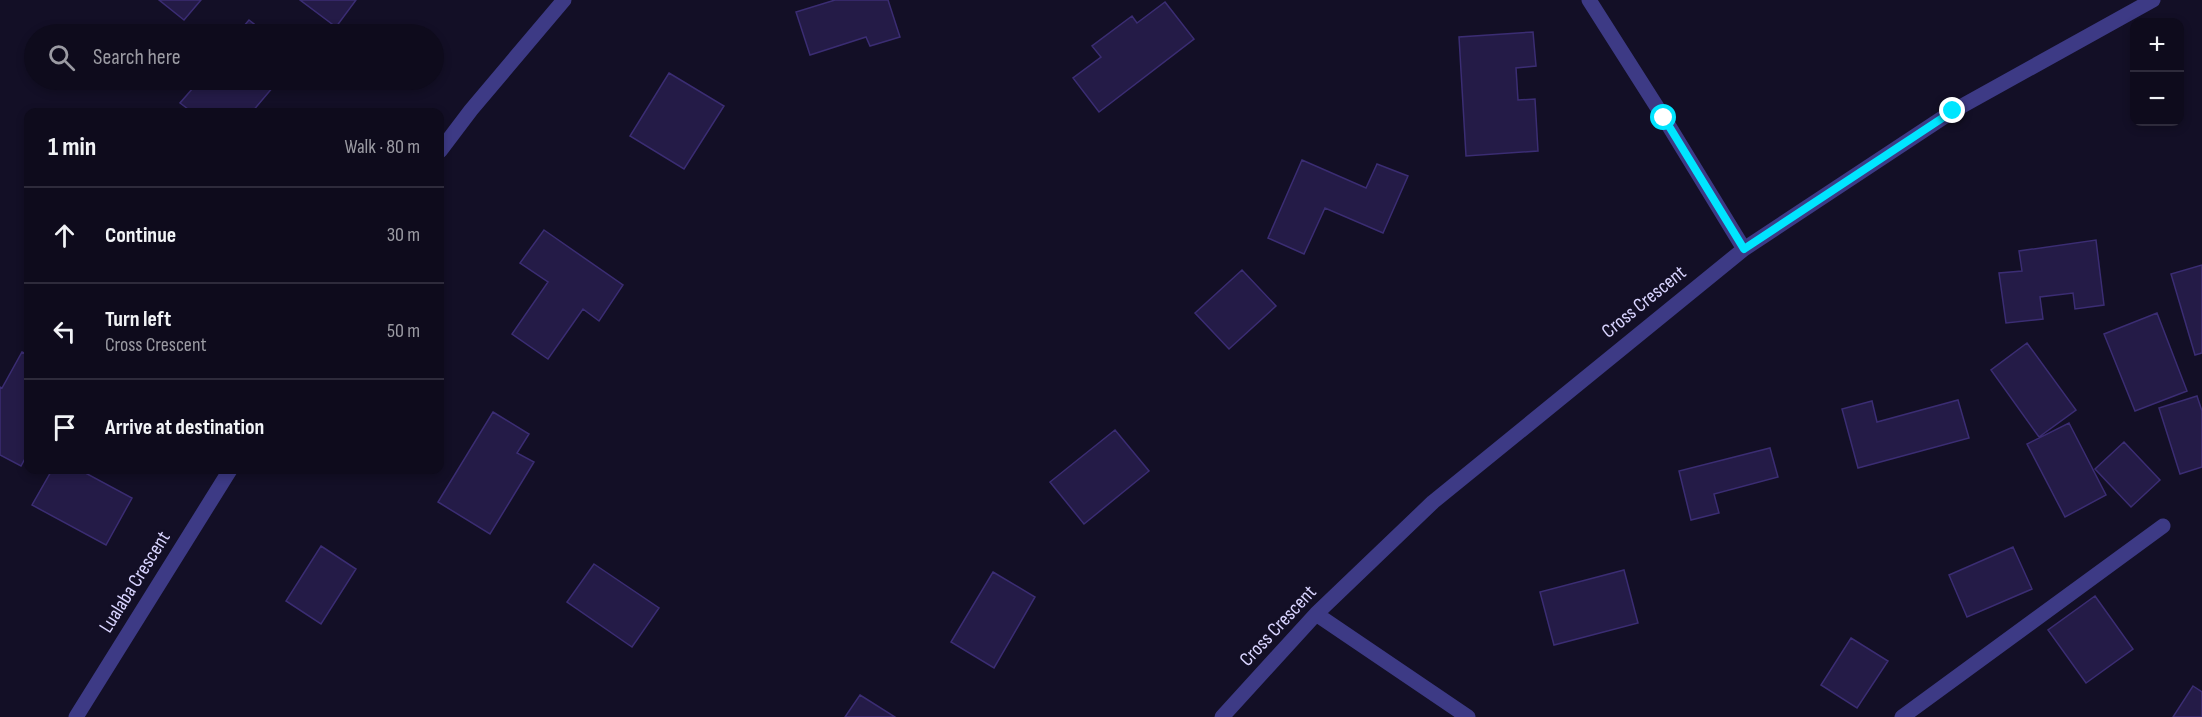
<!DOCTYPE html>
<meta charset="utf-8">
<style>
:root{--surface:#0e0b1c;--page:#1c1929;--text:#f1f3f6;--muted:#9b9ba3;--line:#2e2b3b}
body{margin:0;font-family:"Sofia Sans Condensed",sans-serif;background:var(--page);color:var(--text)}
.controls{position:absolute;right:18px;top:18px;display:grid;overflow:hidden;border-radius:12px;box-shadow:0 3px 9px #0003}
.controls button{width:54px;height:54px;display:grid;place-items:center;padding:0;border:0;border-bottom:2px solid var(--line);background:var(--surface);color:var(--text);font:30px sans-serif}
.stop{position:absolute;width:18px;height:18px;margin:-14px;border:4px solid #00e5ff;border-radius:50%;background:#fff}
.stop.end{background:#00e5ff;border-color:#fff;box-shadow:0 2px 6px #0008}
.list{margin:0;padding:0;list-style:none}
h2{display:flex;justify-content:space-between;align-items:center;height:78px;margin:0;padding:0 24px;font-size:26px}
h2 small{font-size:20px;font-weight:400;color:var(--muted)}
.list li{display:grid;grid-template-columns:39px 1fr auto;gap:18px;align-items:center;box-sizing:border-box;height:96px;padding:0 24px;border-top:2px solid var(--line)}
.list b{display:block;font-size:22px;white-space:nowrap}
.list p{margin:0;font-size:20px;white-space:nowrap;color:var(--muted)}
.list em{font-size:20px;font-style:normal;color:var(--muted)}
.icon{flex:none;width:33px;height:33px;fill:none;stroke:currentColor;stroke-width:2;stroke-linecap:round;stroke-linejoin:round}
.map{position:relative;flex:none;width:2202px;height:717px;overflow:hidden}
.search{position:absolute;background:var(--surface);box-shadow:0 3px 9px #0003;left:24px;top:24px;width:420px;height:66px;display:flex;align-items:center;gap:15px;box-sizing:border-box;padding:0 21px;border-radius:33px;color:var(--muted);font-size:22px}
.panel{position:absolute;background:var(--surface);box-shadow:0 3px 9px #0003;left:24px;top:108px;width:420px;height:366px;border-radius:12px}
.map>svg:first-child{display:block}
.building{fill:#241b47;stroke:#3b2d73;stroke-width:1.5}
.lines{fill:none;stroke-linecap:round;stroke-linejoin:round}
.minor{stroke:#3d3a85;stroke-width:15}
.route{stroke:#00e5ff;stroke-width:8}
.labels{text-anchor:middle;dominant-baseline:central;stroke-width:5;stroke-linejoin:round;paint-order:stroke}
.street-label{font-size:20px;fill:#d9d4ff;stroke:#130f26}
</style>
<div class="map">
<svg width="2202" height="717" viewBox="0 0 2202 717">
<rect width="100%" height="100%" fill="#130f26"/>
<path class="building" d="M159 0H201L184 20Z
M300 0H356L336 27Z
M835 0H888L900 37 870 46 866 37 810 55 796 12Z
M1165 2 1194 39 1099 112 1073 78 1101 57 1092 46 1132 16 1137 23Z
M249 20 267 34H237Z
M1533 32 1536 66 1516 68 1518 100 1535 99 1538 151 1466 156 1459 37Z
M669 73 724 106 684 169 630 136Z
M200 80H279L252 112H192L180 103Z
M1302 160 1366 188 1377 164 1408 176 1383 233 1325 208 1304 254 1268 238Z
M544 230 623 285 599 321 583 309 548 359 512 334 548 282 520 263Z
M2096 240 2104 305 2075 309 2073 293 2040 297 2043 319 2006 323 1999 273 2022 271 2019 251Z
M2202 265V353L2195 355 2171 274Z
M1242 270 1276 306 1229 349 1195 313Z
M2157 313 2187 391 2135 411 2104 334Z
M2027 343 2076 410 2039 437 1991 370Z
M22 352 28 355V453L21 466 0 455V387L2 388Z
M2197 396 2202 411V467L2180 474 2159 408Z
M1958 400 1969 438 1858 468 1842 409 1872 401 1877 422Z
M493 412 529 434 517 453 534 462 490 534 438 502Z
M2069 423 2106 495 2065 517 2027 444Z
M1115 430 1149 471 1084 524 1050 482Z
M2124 442 2160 480 2131 507 2095 469Z
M1770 448 1778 477 1714 494 1719 513 1691 520 1679 471Z
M52 470H80L132 498 106 545 32 505Z
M321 546 356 569 321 624 286 601Z
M2013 547 2032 589 1967 617 1949 575Z
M594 564 659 608 632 647 567 602Z
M1624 570 1638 623 1554 645 1540 592Z
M993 572 1035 597 994 668 951 642Z
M2095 596 2133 649 2086 683 2048 630Z
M1851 638 1888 661 1857 708 1821 685Z
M2193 686 2202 692V717H2173Z
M860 695 895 717H845Z"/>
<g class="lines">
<path class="minor" d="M1589 0 1664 118 1744 249
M440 151 471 110 564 0
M1316 614 1468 717
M76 717 230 470
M1222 717 1316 614 1433 502 1744 249 1953 111 2153 0
M1902 717 2163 526"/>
</g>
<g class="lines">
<path class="route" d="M1664 118 1744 249 1953 111"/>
</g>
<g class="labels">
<g class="street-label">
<text transform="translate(1644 302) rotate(-39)">Cross Crescent</text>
<text transform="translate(135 582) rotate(-58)">Lualaba Crescent</text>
<text transform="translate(1278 626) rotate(-47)">Cross Crescent</text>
</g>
</g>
</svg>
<div class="controls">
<button>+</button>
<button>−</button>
</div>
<div class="stop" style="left:1664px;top:118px"></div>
<div class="stop end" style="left:1953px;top:111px"></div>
<div class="search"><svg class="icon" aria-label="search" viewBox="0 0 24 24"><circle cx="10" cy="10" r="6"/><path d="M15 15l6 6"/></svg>Search here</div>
<section class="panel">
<h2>1 min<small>Walk · 80 m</small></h2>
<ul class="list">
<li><svg class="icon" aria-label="ahead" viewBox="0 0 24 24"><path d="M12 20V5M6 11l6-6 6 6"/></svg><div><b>Continue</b></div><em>30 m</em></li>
<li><svg class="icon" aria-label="left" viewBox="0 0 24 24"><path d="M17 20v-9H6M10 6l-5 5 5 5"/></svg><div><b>Turn left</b><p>Cross Crescent</p></div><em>50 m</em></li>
<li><svg class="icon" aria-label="arrive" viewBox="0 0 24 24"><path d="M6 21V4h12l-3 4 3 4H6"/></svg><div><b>Arrive at destination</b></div></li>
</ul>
</section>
</div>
